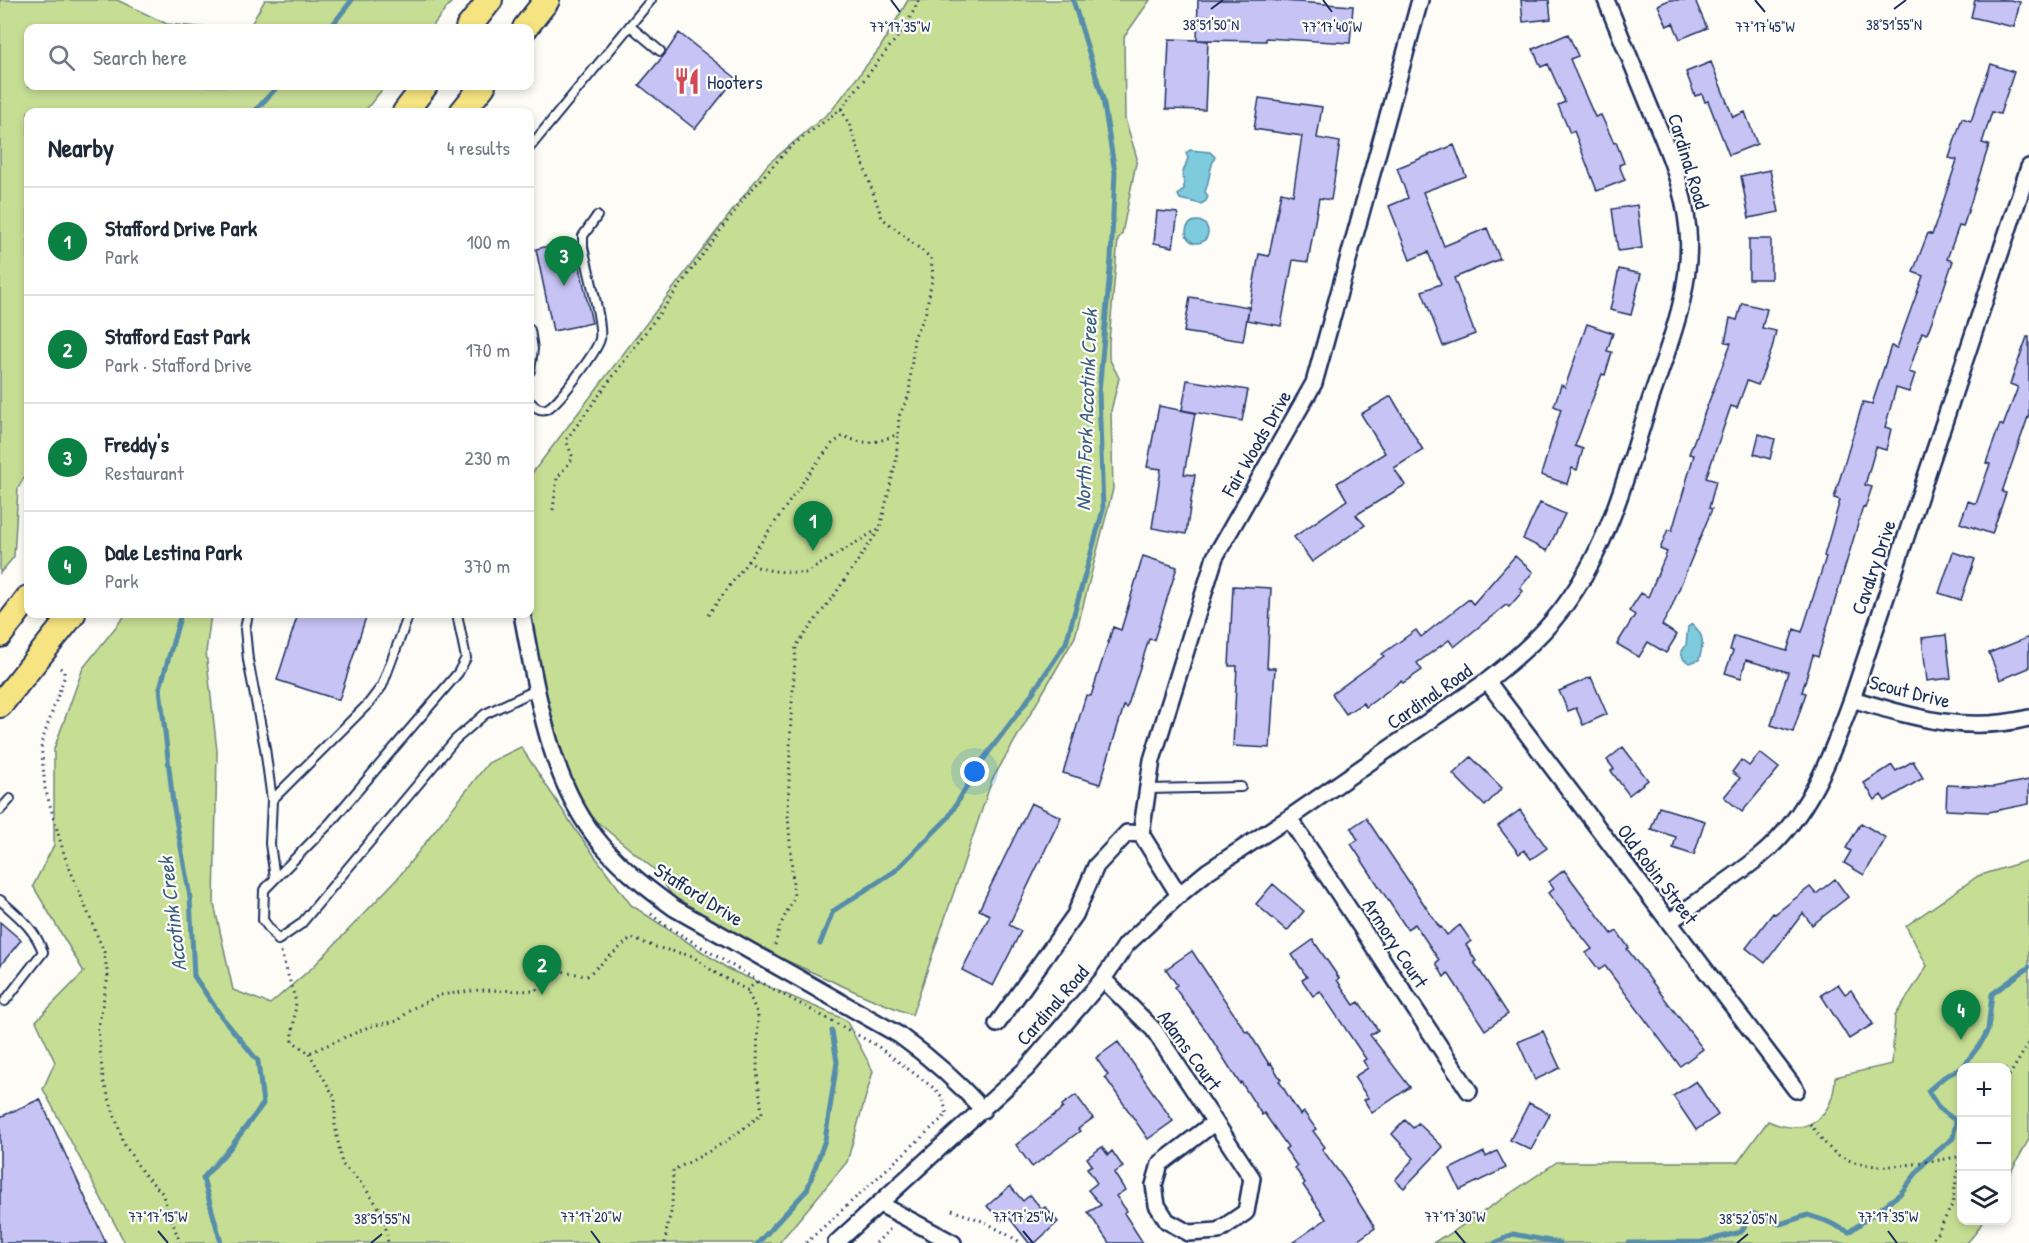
<!DOCTYPE html>
<meta charset="utf-8">
<style>
:root{--surface:#fff;--page:#f2f2f3;--text:#1f2937;--muted:#747a83;--line:#e0e1e3;--accent:#0b8043}
body{margin:0;font-family:"Patrick Hand",sans-serif;background:var(--page);color:var(--text)}
.controls{position:absolute;right:18px;bottom:18px;display:grid;overflow:hidden;border-radius:12px;box-shadow:0 3px 9px #0003}
.controls button{width:54px;height:54px;display:grid;place-items:center;padding:0;border:0;border-bottom:2px solid var(--line);background:var(--surface);color:var(--text);font:30px sans-serif}
.you{position:absolute;left:975px;top:772px;width:21px;height:21px;margin:-15px;border:4px solid #fff;border-radius:50%;background:#1a73e8;box-shadow:0 0 0 9px #1a73e833}
.badge{display:grid;place-items:center;width:39px;height:39px;border-radius:50%;background:var(--accent);color:#fff;font-size:20px;font-weight:700}
.pin{position:absolute;translate:-50% -50px;filter:drop-shadow(0 2px 3px #0008)}
.pin::after{content:'';position:absolute;top:32px;width:21px;height:18px;background:inherit;clip-path:polygon(0 0,100% 0,50% 100%)}
.list{margin:0;padding:0;list-style:none}
h2{display:flex;justify-content:space-between;align-items:center;height:78px;margin:0;padding:0 24px;font-size:26px}
h2 small{font-size:20px;font-weight:400;color:var(--muted)}
.list li{display:grid;grid-template-columns:39px 1fr auto;gap:18px;align-items:center;box-sizing:border-box;height:108px;padding:0 24px;border-top:2px solid var(--line)}
.list b{display:block;font-size:22px;white-space:nowrap}
.list p{margin:0;font-size:20px;white-space:nowrap;color:var(--muted)}
.list em{font-size:20px;font-style:normal;color:var(--muted)}
.icon{flex:none;width:33px;height:33px;fill:none;stroke:currentColor;stroke-width:2;stroke-linecap:round;stroke-linejoin:round}
.map{position:relative;flex:none;width:2029px;height:1243px;overflow:hidden}
.search{position:absolute;background:var(--surface);box-shadow:0 3px 9px #0003;left:24px;top:24px;width:510px;height:66px;display:flex;align-items:center;gap:15px;box-sizing:border-box;padding:0 21px;border-radius:12px;color:var(--muted);font-size:22px}
.panel{position:absolute;background:var(--surface);box-shadow:0 3px 9px #0003;left:24px;top:108px;width:510px;height:510px;border-radius:12px}
.map>svg:first-child{display:block}
.green{fill:#c6de94;stroke:#708679;stroke-width:1.5}
.water{fill:#7ecbdd;stroke:#568daa;stroke-width:1.5}
.lines{fill:none;stroke-linecap:round;stroke-linejoin:round}
.stream{stroke:#568daa;stroke-width:5}
.building{fill:#c7c3f5;stroke:#1b2f5e;stroke-width:1.5}
.lane-casing{stroke:#1b2f5e;stroke-width:12}
.street-casing{stroke:#1b2f5e;stroke-width:20}
.primary-casing{stroke:#1b2f5e;stroke-width:28}
.path{stroke:#1b2f5e;stroke-width:3;stroke-dasharray:1.5 4.5;stroke-linecap:butt}
.lane{stroke:#fdfcf7;stroke-width:8}
.street{stroke:#fdfcf7;stroke-width:15}
.primary{stroke:#f6e381;stroke-width:24}
.ticks{fill:none;stroke:#1b2f5e;stroke-width:2}
.labels{text-anchor:middle;dominant-baseline:central;stroke-width:4.5;stroke-linejoin:round;paint-order:stroke}
.poi-label{font-size:20px;fill:#1b2f5e;stroke:#fdfcf7;text-anchor:start}
.street-label{font-size:20px;fill:#1b2f5e;stroke:#fdfcf7}
.water-label{font-size:21px;font-style:italic;fill:#395e84;stroke:#fdfcf7}
.ticks-label{font-size:15px;text-anchor:middle;fill:#1b2f5e;stroke:#fdfcf7;stroke-width:4.5;stroke-linejoin:round;paint-order:stroke}
</style>
<div class="map">
<svg width="2029" height="1243" viewBox="0 0 2029 1243">
<rect width="100%" height="100%" fill="#fdfcf7"/>
<filter id="ink" filterUnits="userSpaceOnUse"><feTurbulence type="fractalNoise" baseFrequency=".0167" numOctaves="2"/><feDisplacementMap in="SourceGraphic" scale="12" xChannelSelector="R" yChannelSelector="G"/><feConvolveMatrix kernelMatrix="1 2 1 2 8 2 1 2 1" color-interpolation-filters="sRGB"/></filter>
<g filter="url(#ink)">
<path class="green" d="M0 0H117L167 24 209 28H28V86H385L364 112H28V471L18 488 14 557 0 573Z
M265 0H453L431 28H249Z
M908 0H1150L1124 37 1125 119 1137 158 1122 234 1118 239 1109 341V358L1119 378 1111 411 1113 489 1075 637 992 780 912 1015 867 997 772 954 675 900 655 870 573 802 549 741 530 614V476L768 164 832 110 880 48Z
M126 614H211L206 652 217 751 214 904 233 990 270 1004 313 967 397 879 488 763 521 747 577 832 631 905 730 970 846 1020 873 1071 847 1162 779 1243H125L43 1089 55 1062 36 1021 84 972 33 886 54 845V749L83 668Z
M2029 860V1139L2007 1179 2006 1068H1962V1220L1983 1221 1977 1231 1967 1243H1433L1444 1236 1445 1237 1557 1162H1738L1768 1121C1806 1138 1834 1118 1835 1077L1892 1064 1895 1016 1927 966 1906 926 1978 876Z"/>
<path class="water" d="M1190 150 1210 152 1215 157C1209 169 1210 179 1205 192L1208 196 1206 201 1201 204 1180 199 1178 195 1184 189 1183 172 1188 158 1186 153Z
M1186 232a11 11 0 1 1 22 0a11 11 0 1 1-22 0Z
M1692 624C1706 636 1703 645 1699 660L1690 663 1684 660 1681 653 1686 645 1688 627Z"/>
<g class="lines">
<path class="stream" d="M330 28 352 0
M254 112 278 86
M181 614 160 688 173 803 190 897 194 976 221 1016 258 1061 263 1104 230 1148 203 1178 221 1243
M820 944 833 911 895 871 948 818 982 761 1027 701 1066 643 1103 510 1099 392 1111 259 1115 172 1103 99 1073 0
M1962 1068 1981 1043 1988 1030 1992 994 2029 967
M758 1243 807 1190 825 1140 837 1062 832 1031
M1495 1243 1513 1234 1560 1243
M1628 1243 1702 1242 1741 1232 1752 1213 1780 1224 1808 1215 1826 1221 1849 1232 1900 1194 1926 1161 1953 1138 1956 1121 1939 1108 1928 1091 1944 1077 1962 1068"/>
</g>
<path class="building" d="M1198 0H1269L1353 6 1350 43 1266 38V41L1198 40 1208 41 1205 110 1166 109 1169 39 1197 40Z
M1521 0H1549L1551 19 1523 22Z
M1669 0H1695L1707 28 1680 39 1673 23 1667 26 1658 5Z
M1975 0H2010L2020 2 2014 27 1971 17Z
M679 33 736 78 695 129 639 85 665 54Z
M1568 34 1578 56 1570 59 1576 74 1595 117 1601 115 1614 143 1616 142 1624 163 1619 165 1625 180 1597 191 1574 131 1570 133 1558 105 1565 102 1548 64 1541 67 1533 49Z
M1711 62 1733 117 1745 112 1757 144 1729 155 1708 101 1705 102 1702 94 1695 96 1686 72Z
M1991 64 2014 72 2000 114 1992 112 1982 143 1989 145 1963 227 1959 226 1947 259 1953 261 1940 299 1927 334 1922 332 1909 372 1915 374 1909 392 1896 388 1885 427 1891 429 1886 450 1876 447 1865 485 1872 487 1865 508 1863 507 1818 657 1813 655 1802 692 1806 693 1793 732 1771 725 1788 672 1746 660 1741 678 1725 673 1733 651 1730 650 1734 636 1787 651 1794 629 1802 632 1826 557 1824 556 1840 500 1834 498 1863 402 1872 404 1891 346 1897 348 1923 276 1913 272 1928 233 1932 235 1957 160 1949 158 1962 118 1971 121Z
M1259 98 1322 107 1317 138 1340 142 1331 200 1319 198 1308 262 1293 260 1281 326 1247 320 1259 254 1269 256 1281 192 1293 195 1302 136 1254 129Z
M1454 145 1466 176 1423 192 1444 246 1487 228 1500 259 1454 278 1475 334 1443 346 1422 291 1441 284 1428 252 1410 260 1389 206 1408 198 1397 168Z
M1770 170 1779 212 1749 218 1741 176Z
M1637 205 1642 248 1618 251 1612 209Z
M1157 211 1178 213 1173 247 1154 243Z
M1749 239H1771V279H1749Z
M574 240 592 323 553 331 536 249Z
M1619 269 1641 274 1631 315 1610 310Z
M1190 297 1249 307 1243 341 1184 332Z
M1742 303 1767 309 1762 328 1776 331 1772 349 1758 385 1747 381 1737 408 1731 406 1706 478 1716 481 1709 508 1712 509 1670 611 1662 625 1677 635 1666 653 1648 642 1639 657 1617 644 1635 615 1629 611 1641 593 1648 597 1667 552 1660 549 1668 529 1672 531 1694 455 1689 454 1731 343 1725 342 1730 318 1737 320Z
M1587 324 1613 333 1607 351 1612 352 1605 375 1602 374 1575 446 1583 449 1577 470 1572 468 1567 484 1541 475 1561 409 1554 406 1561 385 1565 387Z
M2027 337H2029V414L2002 492 2006 493 1992 534 1960 523 1968 501 1976 504 1990 464 1986 463 2000 424 2003 426 2018 387 2010 384Z
M1187 380 1248 390 1242 421 1182 410Z
M1391 396 1423 450 1394 468 1405 485 1356 515 1365 525 1312 562 1294 537 1347 500 1337 483 1385 453 1361 414Z
M1159 406 1195 413 1184 474 1195 475 1186 534 1152 528 1161 469 1147 467Z
M1759 434 1775 439 1770 459 1754 454Z
M1540 503 1565 514 1547 551 1523 539Z
M1953 552 1975 559 1961 600 1939 593Z
M1143 556 1177 567 1154 640 1149 639 1127 708 1124 706 1100 784 1063 773 1086 695 1091 696 1113 627 1121 630Z
M1515 556 1533 572 1520 588 1523 591 1509 607 1506 605 1454 647 1449 640 1417 663 1422 670 1403 683 1401 681 1366 707 1363 703 1346 714 1332 694 1384 656 1382 654 1416 630 1421 637 1469 599 1473 604Z
M1233 586 1271 588 1267 668H1275L1270 748 1233 746 1237 666H1229Z
M298 614H367L339 700 277 680Z
M1946 635 1951 678 1927 681 1922 638Z
M2029 637V668L2000 680 1989 653Z
M1591 677 1607 714 1583 725 1576 708 1568 711 1559 691Z
M1623 747 1648 780 1629 795 1611 771 1614 769 1607 760Z
M1760 753 1779 768 1742 812 1724 797 1740 778 1732 772 1741 760 1749 766Z
M1471 757 1502 788 1485 806 1453 774Z
M1913 761 1923 778 1885 801 1881 795 1875 800 1864 783 1892 765 1896 771Z
M2029 780V804L1989 812 1946 810 1947 785 1993 787Z
M1031 803 1061 817 1009 925 1021 931 993 986 962 970 990 915 979 910Z
M1659 807 1705 821 1694 855 1673 848 1676 837 1651 829Z
M1520 810 1547 848 1531 859 1524 850 1519 854 1498 826Z
M1366 818 1440 928 1441 927 1447 935 1460 925 1471 941 1466 945 1476 961 1474 962 1508 1014 1485 1030 1448 973 1444 977 1436 963 1439 960 1415 924 1407 929 1351 844 1358 840 1351 828Z
M1861 823 1886 838 1864 875 1844 863 1851 851 1846 848Z
M1564 870 1612 934 1617 931 1629 948 1627 949 1703 1049 1680 1066 1605 966 1599 970 1586 953 1592 949 1548 893 1554 889 1549 882Z
M1835 879 1848 897 1812 925 1803 913 1765 963 1746 948 1773 913 1775 914 1810 887 1816 894Z
M1273 884 1304 911 1287 931 1256 904Z
M0 922 21 940 0 966Z
M1313 940 1339 978 1337 980 1354 1005 1359 1002 1378 1030 1370 1035 1410 1087 1372 1113 1364 1100 1368 1098 1354 1077 1368 1068 1363 1061 1366 1059 1320 991 1313 996 1302 980 1307 977 1292 955Z
M1192 951 1246 1032 1248 1031 1269 1064 1271 1063 1281 1080 1279 1081 1300 1115 1304 1112 1316 1129 1313 1131 1325 1147 1322 1149 1344 1179 1375 1228 1354 1243H1292L1326 1219 1303 1185 1305 1183 1295 1168 1297 1166 1285 1149 1288 1147 1264 1113 1262 1115 1241 1082 1240 1084 1207 1032 1174 987 1177 985 1166 969Z
M1838 984 1845 994 1851 990 1873 1024 1849 1039 1821 995Z
M1543 1031 1560 1068 1535 1080 1518 1042Z
M1118 1042 1173 1121 1148 1139 1105 1077 1108 1075 1096 1058Z
M1696 1081 1718 1115 1696 1130 1673 1096Z
M1076 1095 1093 1118 1078 1129 1080 1131 1032 1167 1016 1145 1063 1108 1062 1105Z
M40 1099 106 1243H0V1117Z
M1529 1103 1550 1114 1531 1150 1510 1140Z
M1405 1120 1413 1128 1418 1123 1443 1147 1404 1188 1395 1180 1414 1158 1392 1134Z
M1102 1147 1108 1155 1112 1151 1123 1167 1114 1173 1125 1190 1116 1196 1127 1211 1124 1213 1143 1243H1109L1088 1212 1101 1205 1088 1190 1097 1183 1087 1168 1092 1165 1087 1158Z
M1497 1151 1506 1168 1460 1190 1450 1169 1484 1152 1486 1157Z
M1010 1186 1023 1201 1030 1195 1042 1209 1045 1207 1058 1222 1035 1243H1029L1007 1215 1001 1221 987 1206Z"/>
<g class="lines">
<defs>
<path id="lane" d="M630 26 660 51
M530 147 651 0
M530 330 533 349 530 371
M530 402C534 406 539 411 546 409 557 406 597 351 600 339 603 323 587 266 583 247V236L597 216
M248 614 245 629 248 660 265 748 272 800 270 844 275 878
M457 614 466 658 458 673 330 823 264 890 263 920 278 940 301 924 455 740 485 714 538 689
M1148 789 1241 787
M272 800 369 703 382 686 409 614
M0 810 10 799
M0 900C18 916 35 929 43 952L5 1001"/>
<path id="street" d="M522 614C537 691 549 784 602 845 623 870 648 889 674 908L899 1035C931 1058 956 1080 983 1110
M1487 681 1796 1090
M1852 699C1913 717 1964 734 2029 718
M1289 818 1469 1091
M1179 895 1141 834 1152 760 1215 557 1314 383 1420 0
M1669 922C1698 901 1729 881 1758 858 1808 818 1831 757 1852 699L2029 167
M1103 979 1154 1030 1252 1178 1246 1212 1218 1231 1189 1233 1167 1221 1157 1205 1154 1185 1160 1164 1215 1122
M997 1024 1075 915 1096 866 1127 833 1141 834
M880 1204 953 1243
M836 1243 1026 1069 1103 979 1126 945 1179 895 1208 871 1289 818 1487 681C1518 657 1548 631 1570 598 1609 542 1627 474 1647 410 1666 352 1693 292 1688 230 1684 186 1666 145 1649 105 1635 70 1620 35 1606 0"/>
<path id="primary" d="M468 28 490 0
M525 28 547 0
M405 112 425 86
M462 112 483 86
M0 635 28 598
M0 705 73 614"/>
</defs>
<use href="#lane" class="lane-casing"/>
<use href="#street" class="street-casing"/>
<use href="#primary" class="primary-casing"/>
<path class="path" d="M841 109 850 126 882 218 931 258 933 275 925 316 914 337 909 395 899 416 898 434C876 443 866 446 843 436L832 444 810 472 748 561 757 567 773 571 806 573 880 528 896 461 898 434
M553 510 557 478 573 458 566 440 746 196 790 147 841 109 906 26 919 0
M708 615 748 561
M60 668 64 671V678L41 744 45 788 65 857 104 952 108 977 98 1028 103 1080 124 1144 143 1173 162 1193 180 1243
M651 914 663 924 758 981 876 1045 935 1089 942 1097 947 1114 806 1243
M775 945 780 926 794 897 788 815 791 718 796 646 835 594 879 530
M281 952 296 1002 292 1041 309 1053 371 1026 398 1021 411 1009 440 995 479 990 535 991 555 970 587 976 631 938 655 947 692 956 717 974 747 990 758 981
M309 1053 335 1098V1125L342 1164 362 1184 384 1215 388 1243
M2006 1081 2029 1043
M1810 1124C1818 1134 1827 1148 1838 1155 1874 1176 1921 1162 1958 1157
M952 1210 985 1222 1022 1243
M665 1243 667 1227 672 1209 673 1170C705 1155 736 1137 762 1113L757 1072 758 1015 747 990
M876 1243 890 1229
M1929 1243 1938 1232 1952 1205 1962 1146"/>
<use href="#lane" class="lane"/>
<use href="#street" class="street"/>
<use href="#primary" class="primary"/>
</g>
</g>
<path class="ticks" d="M891 0 900 12M1323 0 1332 12M1755 0 1765 12M1211 9 1223 0M1894 9 1906 0M158 1231 168 1243M591 1231 600 1243M1023 1231 1033 1243M1455 1231 1465 1243M1888 1231 1897 1243M371 1243 382 1234M1737 1243 1748 1234"/>
<defs>
<symbol id="restaurant-bare" viewBox="-9 -9 18 18"><path d="M-5-6h1v4h1v-4h1v4h1v-4h1v5L-1.5 .5V6h-2V.5L-5-1ZM5-6V6H3V1.5H1.5Q1.5-4 5-6Z" fill="#d1495b" stroke="#fdfcf7" stroke-width="2.5" paint-order="stroke"/></symbol>
</defs>
<g fill-rule="evenodd">
<use href="#restaurant-bare" x="668" y="62" width="38" height="38"/>
</g>
<g class="labels">
<g class="poi-label">
<text x="707" y="81">Hooters</text>
</g>
<g class="street-label">
<text transform="translate(1689 161) rotate(73)">Cardinal Road</text>
<text transform="translate(1256 443) rotate(-60)">Fair Woods Drive</text>
<text transform="translate(1873 567) rotate(-71)">Cavalry Drive</text>
<text transform="translate(1910 691) rotate(14)">Scout Drive</text>
<text transform="translate(1429 696) rotate(-35)">Cardinal Road</text>
<text transform="translate(1658 874) rotate(53)">Old Robin Street</text>
<text transform="translate(699 894) rotate(32)">Stafford Drive</text>
<text transform="translate(1396 943) rotate(57)">Armory Court</text>
<text transform="translate(1052 1005) rotate(-49)">Cardinal Road</text>
<text transform="translate(1190 1050) rotate(54)">Adams Court</text>
</g>
<g class="water-label">
<text transform="translate(1086 410) rotate(-88)">North Fork Accotink Creek</text>
<text transform="translate(172 914) rotate(-97)">Accotink Creek</text>
</g>
</g>
<g class="ticks-label">
<text x="1211" y="30">38°51'50"N</text>
<text x="1894" y="30">38°51'55"N</text>
<text x="900" y="32">77°17'35"W</text>
<text x="1332" y="32">77°17'40"W</text>
<text x="1765" y="32">77°17'45"W</text>
<text x="158" y="1222">77°17'15"W</text>
<text x="591" y="1222">77°17'20"W</text>
<text x="1023" y="1222">77°17'25"W</text>
<text x="1455" y="1222">77°17'30"W</text>
<text x="1888" y="1222">77°17'35"W</text>
<text x="382" y="1224">38°51'55"N</text>
<text x="1748" y="1224">38°52'05"N</text>
</g>
</svg>
<div class="controls">
<button>+</button>
<button>−</button>
<button><svg class="icon" aria-label="layers" viewBox="0 0 24 24"><path d="M12 4l9 5-9 5-9-5zM3 14l9 5 9-5"/></svg></button>
</div>
<div class="you"></div>
<div class="pin badge" style="left:813px;top:551px">1</div>
<div class="pin badge" style="left:542px;top:995px">2</div>
<div class="pin badge" style="left:564px;top:286px">3</div>
<div class="pin badge" style="left:1961px;top:1040px">4</div>
<div class="search"><svg class="icon" aria-label="search" viewBox="0 0 24 24"><circle cx="10" cy="10" r="6"/><path d="M15 15l6 6"/></svg>Search here</div>
<section class="panel">
<h2>Nearby<small>4 results</small></h2>
<ul class="list">
<li><span class="badge">1</span><div><b>Stafford Drive Park</b><p>Park</p></div><em>100 m</em></li>
<li><span class="badge">2</span><div><b>Stafford East Park</b><p>Park · Stafford Drive</p></div><em>170 m</em></li>
<li><span class="badge">3</span><div><b>Freddy's</b><p>Restaurant</p></div><em>230 m</em></li>
<li><span class="badge">4</span><div><b>Dale Lestina Park</b><p>Park</p></div><em>370 m</em></li>
</ul>
</section>
</div>
